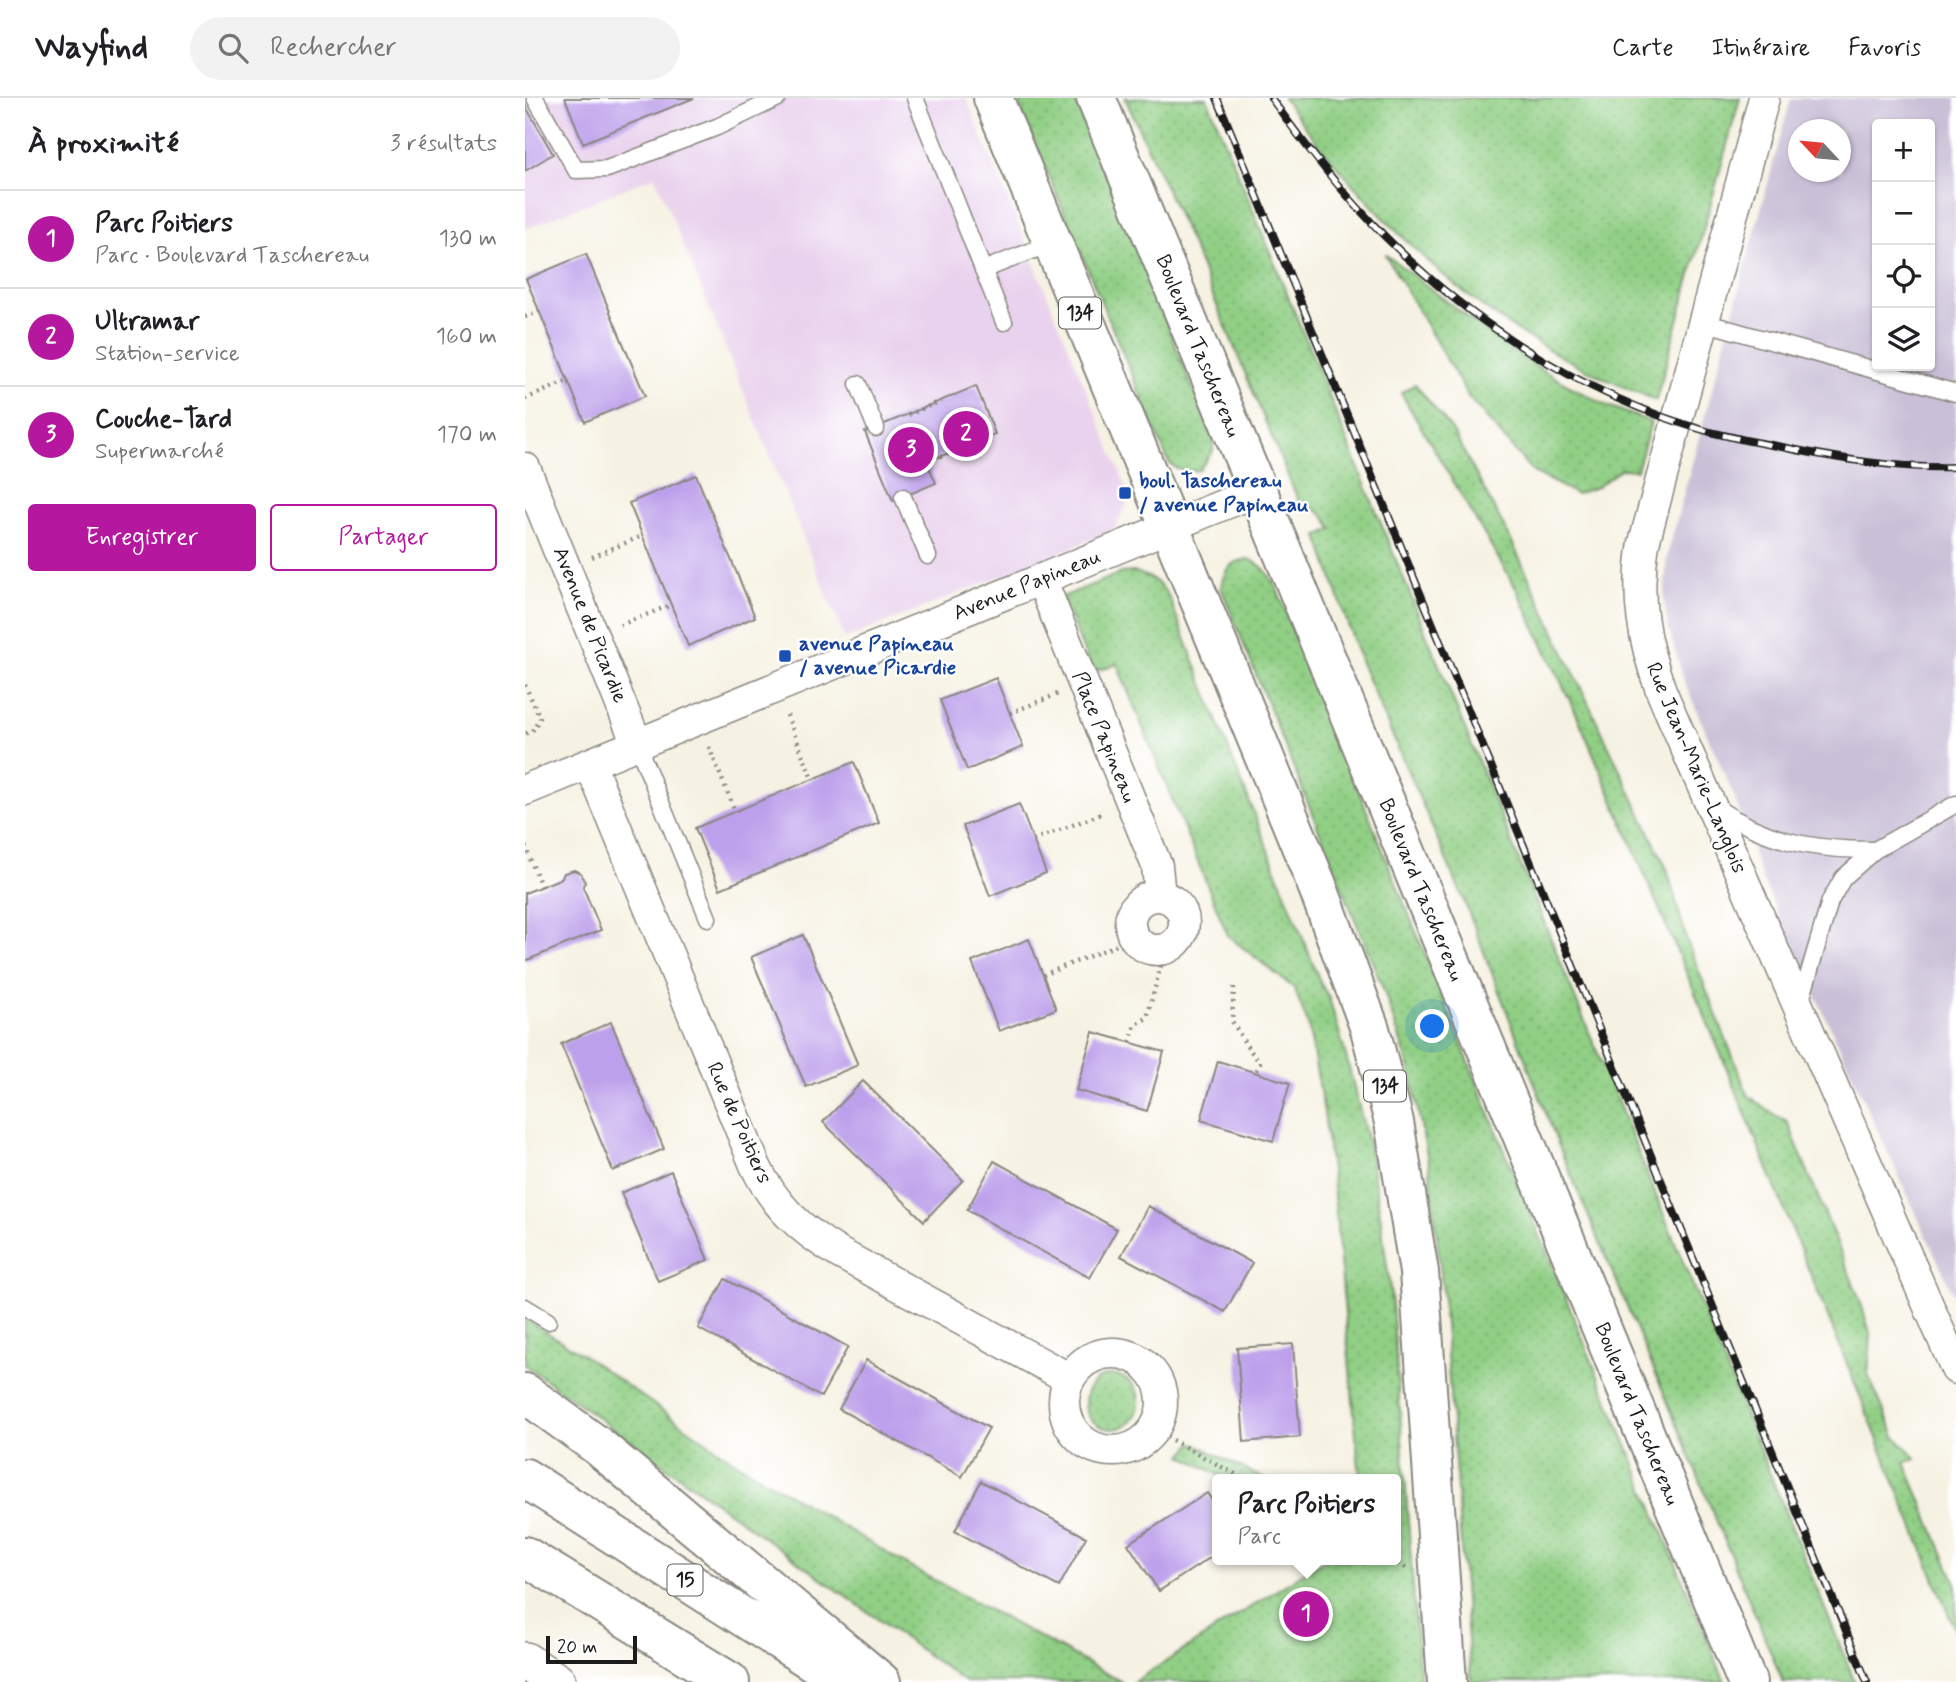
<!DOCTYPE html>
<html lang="fr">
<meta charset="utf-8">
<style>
:root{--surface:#fff;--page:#f2f2f2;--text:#202124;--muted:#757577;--line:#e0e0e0;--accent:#b5179e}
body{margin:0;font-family:Mynerve,sans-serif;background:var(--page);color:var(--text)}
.controls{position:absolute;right:21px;top:21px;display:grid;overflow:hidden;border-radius:7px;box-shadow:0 2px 5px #0004}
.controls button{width:63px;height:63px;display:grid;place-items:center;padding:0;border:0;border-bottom:2px solid var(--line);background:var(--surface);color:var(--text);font:35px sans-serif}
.compass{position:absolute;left:1263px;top:21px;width:63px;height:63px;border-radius:50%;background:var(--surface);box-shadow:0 2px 5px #0004;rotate:296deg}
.scale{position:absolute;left:21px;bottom:18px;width:91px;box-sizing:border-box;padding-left:7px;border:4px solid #1c1c1c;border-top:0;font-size:19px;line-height:24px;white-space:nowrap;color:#1c1c1c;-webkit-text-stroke:5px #fff;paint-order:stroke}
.you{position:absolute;left:908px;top:929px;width:24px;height:24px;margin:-18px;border:5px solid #fff;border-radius:50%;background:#1a73e8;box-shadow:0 0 0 10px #1a73e833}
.badge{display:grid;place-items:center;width:46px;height:46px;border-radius:50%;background:var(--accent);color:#fff;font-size:23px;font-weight:700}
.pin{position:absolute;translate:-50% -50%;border:4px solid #fff;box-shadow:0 2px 7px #0006}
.popup{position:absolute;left:687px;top:1376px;width:189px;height:91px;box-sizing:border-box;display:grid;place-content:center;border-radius:7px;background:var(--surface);filter:drop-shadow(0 2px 5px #0005);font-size:23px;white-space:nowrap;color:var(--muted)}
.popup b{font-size:26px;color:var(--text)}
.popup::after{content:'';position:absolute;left:50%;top:100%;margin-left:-14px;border:14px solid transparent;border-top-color:var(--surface)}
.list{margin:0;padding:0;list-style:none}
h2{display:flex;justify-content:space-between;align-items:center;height:91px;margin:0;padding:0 28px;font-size:30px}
h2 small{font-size:23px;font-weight:400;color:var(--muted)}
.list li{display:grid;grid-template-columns:46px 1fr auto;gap:21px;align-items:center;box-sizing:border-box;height:98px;padding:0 28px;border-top:2px solid var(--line)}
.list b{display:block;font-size:26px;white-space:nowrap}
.list p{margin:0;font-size:23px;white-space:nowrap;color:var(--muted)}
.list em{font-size:23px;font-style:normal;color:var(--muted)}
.actions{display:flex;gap:14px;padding:21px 28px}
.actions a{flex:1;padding:16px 0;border:2px solid var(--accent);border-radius:7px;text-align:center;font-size:24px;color:var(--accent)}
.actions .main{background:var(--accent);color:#fff}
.icon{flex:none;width:38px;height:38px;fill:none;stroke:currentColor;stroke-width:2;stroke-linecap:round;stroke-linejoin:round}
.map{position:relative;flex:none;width:1431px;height:1584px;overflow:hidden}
header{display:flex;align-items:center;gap:42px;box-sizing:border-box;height:98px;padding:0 35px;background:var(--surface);border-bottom:2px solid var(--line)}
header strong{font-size:33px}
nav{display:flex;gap:38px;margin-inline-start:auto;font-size:24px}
.search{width:490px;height:63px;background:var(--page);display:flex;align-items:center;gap:18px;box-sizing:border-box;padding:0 24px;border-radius:38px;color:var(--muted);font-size:26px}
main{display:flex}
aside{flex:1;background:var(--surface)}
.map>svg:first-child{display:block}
.built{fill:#e9d2ed}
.industrial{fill:#c9bfd7;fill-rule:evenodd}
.grass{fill:url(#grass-dots);stroke:#567650;stroke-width:2}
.building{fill:#bda0eb}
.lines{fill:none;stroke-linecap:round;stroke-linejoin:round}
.service-casing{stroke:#898780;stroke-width:19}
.minor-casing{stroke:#898780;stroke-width:33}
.tertiary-casing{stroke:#898780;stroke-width:40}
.primary-casing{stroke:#898780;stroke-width:42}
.motorway-casing{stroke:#898780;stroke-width:42}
.path{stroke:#898780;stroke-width:4.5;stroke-dasharray:2 5;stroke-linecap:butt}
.service{stroke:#fff;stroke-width:16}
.minor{stroke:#fff;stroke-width:30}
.tertiary{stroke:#fff;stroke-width:37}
.primary{stroke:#fff;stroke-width:38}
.motorway{stroke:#fff;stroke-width:38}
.rail-casing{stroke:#1c1c1c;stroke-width:8}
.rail{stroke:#fff;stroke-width:5;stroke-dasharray:16;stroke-linecap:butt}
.transit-dot{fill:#1a4fb4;stroke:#fff;stroke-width:2.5}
.labels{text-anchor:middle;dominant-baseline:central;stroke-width:5;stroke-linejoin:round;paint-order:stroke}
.shield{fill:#fff;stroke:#606060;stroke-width:2}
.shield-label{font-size:19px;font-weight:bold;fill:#1c1c1c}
.street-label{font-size:21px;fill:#1c1c1c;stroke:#fff}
.transit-label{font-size:21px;font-weight:bold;fill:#164399;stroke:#fff;text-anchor:start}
</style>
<header>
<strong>Wayfind</strong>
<div class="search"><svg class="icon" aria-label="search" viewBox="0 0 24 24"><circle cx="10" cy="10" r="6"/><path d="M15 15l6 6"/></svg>Rechercher</div>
<nav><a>Carte</a><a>Itinéraire</a><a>Favoris</a></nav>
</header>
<main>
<aside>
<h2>À proximité<small>3 résultats</small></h2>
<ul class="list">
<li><span class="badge">1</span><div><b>Parc Poitiers</b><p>Parc · Boulevard Taschereau</p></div><em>130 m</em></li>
<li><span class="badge">2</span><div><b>Ultramar</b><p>Station-service</p></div><em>160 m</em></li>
<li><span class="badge">3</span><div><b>Couche-Tard</b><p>Supermarché</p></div><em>170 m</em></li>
</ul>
<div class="actions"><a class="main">Enregistrer</a><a>Partager</a></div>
</aside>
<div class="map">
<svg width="1431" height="1584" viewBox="0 0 1431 1584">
<defs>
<pattern id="grass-dots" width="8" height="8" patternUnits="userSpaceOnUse" patternTransform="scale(1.75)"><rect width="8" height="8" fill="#91cf85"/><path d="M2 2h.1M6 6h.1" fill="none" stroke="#7cb172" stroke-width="1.8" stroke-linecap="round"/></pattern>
</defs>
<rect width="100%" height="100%" fill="#fff"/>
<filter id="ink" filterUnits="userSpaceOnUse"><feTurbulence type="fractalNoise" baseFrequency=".0143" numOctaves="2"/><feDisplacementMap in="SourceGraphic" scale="14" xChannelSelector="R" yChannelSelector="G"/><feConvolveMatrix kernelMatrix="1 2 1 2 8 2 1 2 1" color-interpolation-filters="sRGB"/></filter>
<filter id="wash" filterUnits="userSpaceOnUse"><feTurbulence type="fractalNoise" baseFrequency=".00686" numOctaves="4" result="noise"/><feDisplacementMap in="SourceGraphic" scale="28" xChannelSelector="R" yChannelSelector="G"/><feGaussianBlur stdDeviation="1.57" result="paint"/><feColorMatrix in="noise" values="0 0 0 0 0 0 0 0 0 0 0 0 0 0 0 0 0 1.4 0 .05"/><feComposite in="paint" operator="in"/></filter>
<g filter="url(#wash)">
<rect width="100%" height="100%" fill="#f6f2e3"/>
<path class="built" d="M0 0H441L603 393 602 406 590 429 580 436 320 541 130 78 0 131Z"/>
<path class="industrial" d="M1266 0H1431V1202L1237 781 1209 698 1160 586 1144 532 1139 505 1142 458ZM1352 26H1405V268H1352ZM1274 32H1316V74H1274Z"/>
<path class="grass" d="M495 0H549L576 63 688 341V353L674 372C660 374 653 374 643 363L495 9Z
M600 0H682L1330 1584H1258L1138 1293 1035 1051 938 800 836 565 793 438 807 431C800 417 792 409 776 409L666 145Z
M758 0H1215L1131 302C1071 279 1013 249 961 211 885 155 814 76 758 0Z
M860 156C931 209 1000 269 1081 307 1096 313 1111 318 1126 324L1112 372 1096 371 1072 389 1051 396 1008 374 944 300Z
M890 286 927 332 984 438 1142 771 1162 843 1223 997 1245 1014 1263 1025 1335 1202 1346 1238 1343 1277 1370 1338 1391 1360 1380 1365 1431 1485V1534L1198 961 1052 617 992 492 876 295Z
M723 461C738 466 743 475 751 489L981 1056 1200 1584H946L917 1186 904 1067 884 968 859 893 696 490C698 473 705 463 723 461Z
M609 474C625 478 633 483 643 497L796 886 804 900 821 958 843 1044 856 1123 867 1206 895 1584H609L799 1462H870V1381H835L810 1107 799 1014 783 926 769 890 703 838 592 566 571 573 566 571 537 499 596 475Z
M0 1221 57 1256 209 1363 392 1473 597 1584H440L0 1267Z
M560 1304a27 27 0 1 1 54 0a27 27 0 1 1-54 0Z
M668 1345 739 1381H701L657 1357Z"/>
<g id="blocks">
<path class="building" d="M40 0H169L58 45Z
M0 7 28 56 0 73Z
M61 156 120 298 60 324 1 181Z
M451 288 470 336 402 364 411 385 368 403 340 334Z
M171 377 230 519 163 548 104 405Z
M471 580 498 649 442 672 415 602Z
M329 664 354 725 195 791 170 730Z
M494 706 521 775 465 798 438 728Z
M49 772 56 775 60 784 58 789 76 832 0 863V795L37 780 39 775Z
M278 837 333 967 281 989 226 859Z
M504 841 531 911 474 933 447 864Z
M86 924 139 1051 88 1073 36 946Z
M568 934 639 954 622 1013 551 992Z
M693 963 765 985 748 1043 676 1022Z
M338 983 438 1082 399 1123 298 1024Z
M469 1063 592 1131 565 1180 442 1112Z
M146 1073 183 1162 133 1183 96 1095Z
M623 1108 727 1165 700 1214 596 1158Z
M200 1181 323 1249 296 1299 173 1230Z
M768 1246 775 1339 719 1344 712 1250Z
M341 1262 464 1330 437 1379 314 1311Z
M456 1383 561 1439 534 1489 430 1433Z
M682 1395 692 1410V1455L634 1493 603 1446Z"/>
</g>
</g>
<g filter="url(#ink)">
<use href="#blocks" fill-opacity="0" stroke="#898780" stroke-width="2"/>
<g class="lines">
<defs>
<path id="service" d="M10 0 51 72 82 71 192 29 253 0
M390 0 479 224
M458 172 527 145
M1178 224 1431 295
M333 286 351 330
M378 399 403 458
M112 646 183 820
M1190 709C1242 744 1288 752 1350 752L1318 780 1305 803 1275 906
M1350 752 1431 706
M0 1209 23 1223"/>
<path id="minor" d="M1239 0 1119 445C1110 498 1118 545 1137 595L1431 1271
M0 370 112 646
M516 481 632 768 635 798
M65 666 230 1067C250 1109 275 1131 314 1155L545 1281
M0 692 732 393
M605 825a27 27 0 1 1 54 0a27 27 0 1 1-54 0Z
M539 1304a49 49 0 1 1 98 0a49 49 0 1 1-98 0Z"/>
<path id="tertiary" d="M0 1563 32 1584"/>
<path id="primary" d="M468 0 792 787 845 931 869 1024 894 1174 922 1584
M571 0 1222 1584"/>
<path id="motorway" d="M0 1295 73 1348 356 1584
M0 1380 320 1584
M0 1458 205 1584"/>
</defs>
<use href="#service" class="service-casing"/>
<use href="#minor" class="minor-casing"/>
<use href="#tertiary" class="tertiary-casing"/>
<use href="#primary" class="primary-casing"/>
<use href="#motorway" class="motorway-casing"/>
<path class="path" d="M0 219 15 213
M0 301 43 283
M383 317 416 303
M402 364 435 351
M67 459 117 438
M95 527 146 507
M0 587 15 620 7 633 0 636
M485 615 533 596
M262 617 287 681
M184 649 210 713
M508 742 579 715
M0 748 16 788
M518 877 609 840
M709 889 707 923 721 947 735 965 730 974
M605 944 610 927 622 920 640 851
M647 1342 719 1381
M867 1462 881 1470"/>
<use href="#service" class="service"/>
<use href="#minor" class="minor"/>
<use href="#tertiary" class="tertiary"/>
<use href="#primary" class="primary"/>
<use href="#motorway" class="motorway"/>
<defs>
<path id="rail" d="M692 0 1342 1584
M746 0C774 39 803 77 835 112 927 214 1052 297 1185 334 1209 340 1233 345 1257 349 1314 361 1373 371 1431 369"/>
</defs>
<use href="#rail" class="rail-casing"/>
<use href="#rail" class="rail"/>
</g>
</g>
<g class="transit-dot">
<rect x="593" y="388" width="14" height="14" rx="3.5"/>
<rect x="253" y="551" width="14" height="14" rx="3.5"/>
</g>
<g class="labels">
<g class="shield">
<rect x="534" y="199.5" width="42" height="31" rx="5"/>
<rect x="839" y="972.5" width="42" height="31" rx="5"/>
<rect x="142.5" y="1466.5" width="35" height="31" rx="5"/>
</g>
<g class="shield-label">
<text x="555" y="215">134</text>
<text x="860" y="988">134</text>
<text x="160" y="1482">15</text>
</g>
<g class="street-label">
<text transform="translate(673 248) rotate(68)">Boulevard Taschereau</text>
<text transform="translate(502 487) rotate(-22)">Avenue Papineau</text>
<text transform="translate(65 527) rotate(68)">Avenue de Picardie</text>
<text transform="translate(579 639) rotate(68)">Place Papineau</text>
<text transform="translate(1171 670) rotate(67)">Rue Jean-Marie-Langlois</text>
<text transform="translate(896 792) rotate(68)">Boulevard Taschereau</text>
<text transform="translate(214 1025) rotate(66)">Rue de Poitiers</text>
<text transform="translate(1112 1316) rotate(68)">Boulevard Taschereau</text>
</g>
<g class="transit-label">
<text x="614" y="383">boul. Taschereau<tspan x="614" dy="24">/ avenue Papineau</tspan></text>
<text x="274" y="546">avenue Papineau<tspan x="274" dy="24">/ avenue Picardie</tspan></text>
</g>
</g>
</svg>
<div class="controls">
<button>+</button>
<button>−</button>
<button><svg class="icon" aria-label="locate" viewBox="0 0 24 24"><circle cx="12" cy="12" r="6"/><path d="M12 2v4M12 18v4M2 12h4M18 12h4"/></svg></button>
<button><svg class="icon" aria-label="layers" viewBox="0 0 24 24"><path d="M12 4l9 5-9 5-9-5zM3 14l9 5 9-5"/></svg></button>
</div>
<svg class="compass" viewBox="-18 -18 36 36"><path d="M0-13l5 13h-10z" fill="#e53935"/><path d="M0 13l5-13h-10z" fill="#757577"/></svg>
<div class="scale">20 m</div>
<div class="you"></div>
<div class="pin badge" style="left:781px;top:1516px">1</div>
<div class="popup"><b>Parc Poitiers</b>Parc</div>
<div class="pin badge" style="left:441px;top:336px">2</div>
<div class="pin badge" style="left:386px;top:352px">3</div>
</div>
</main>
